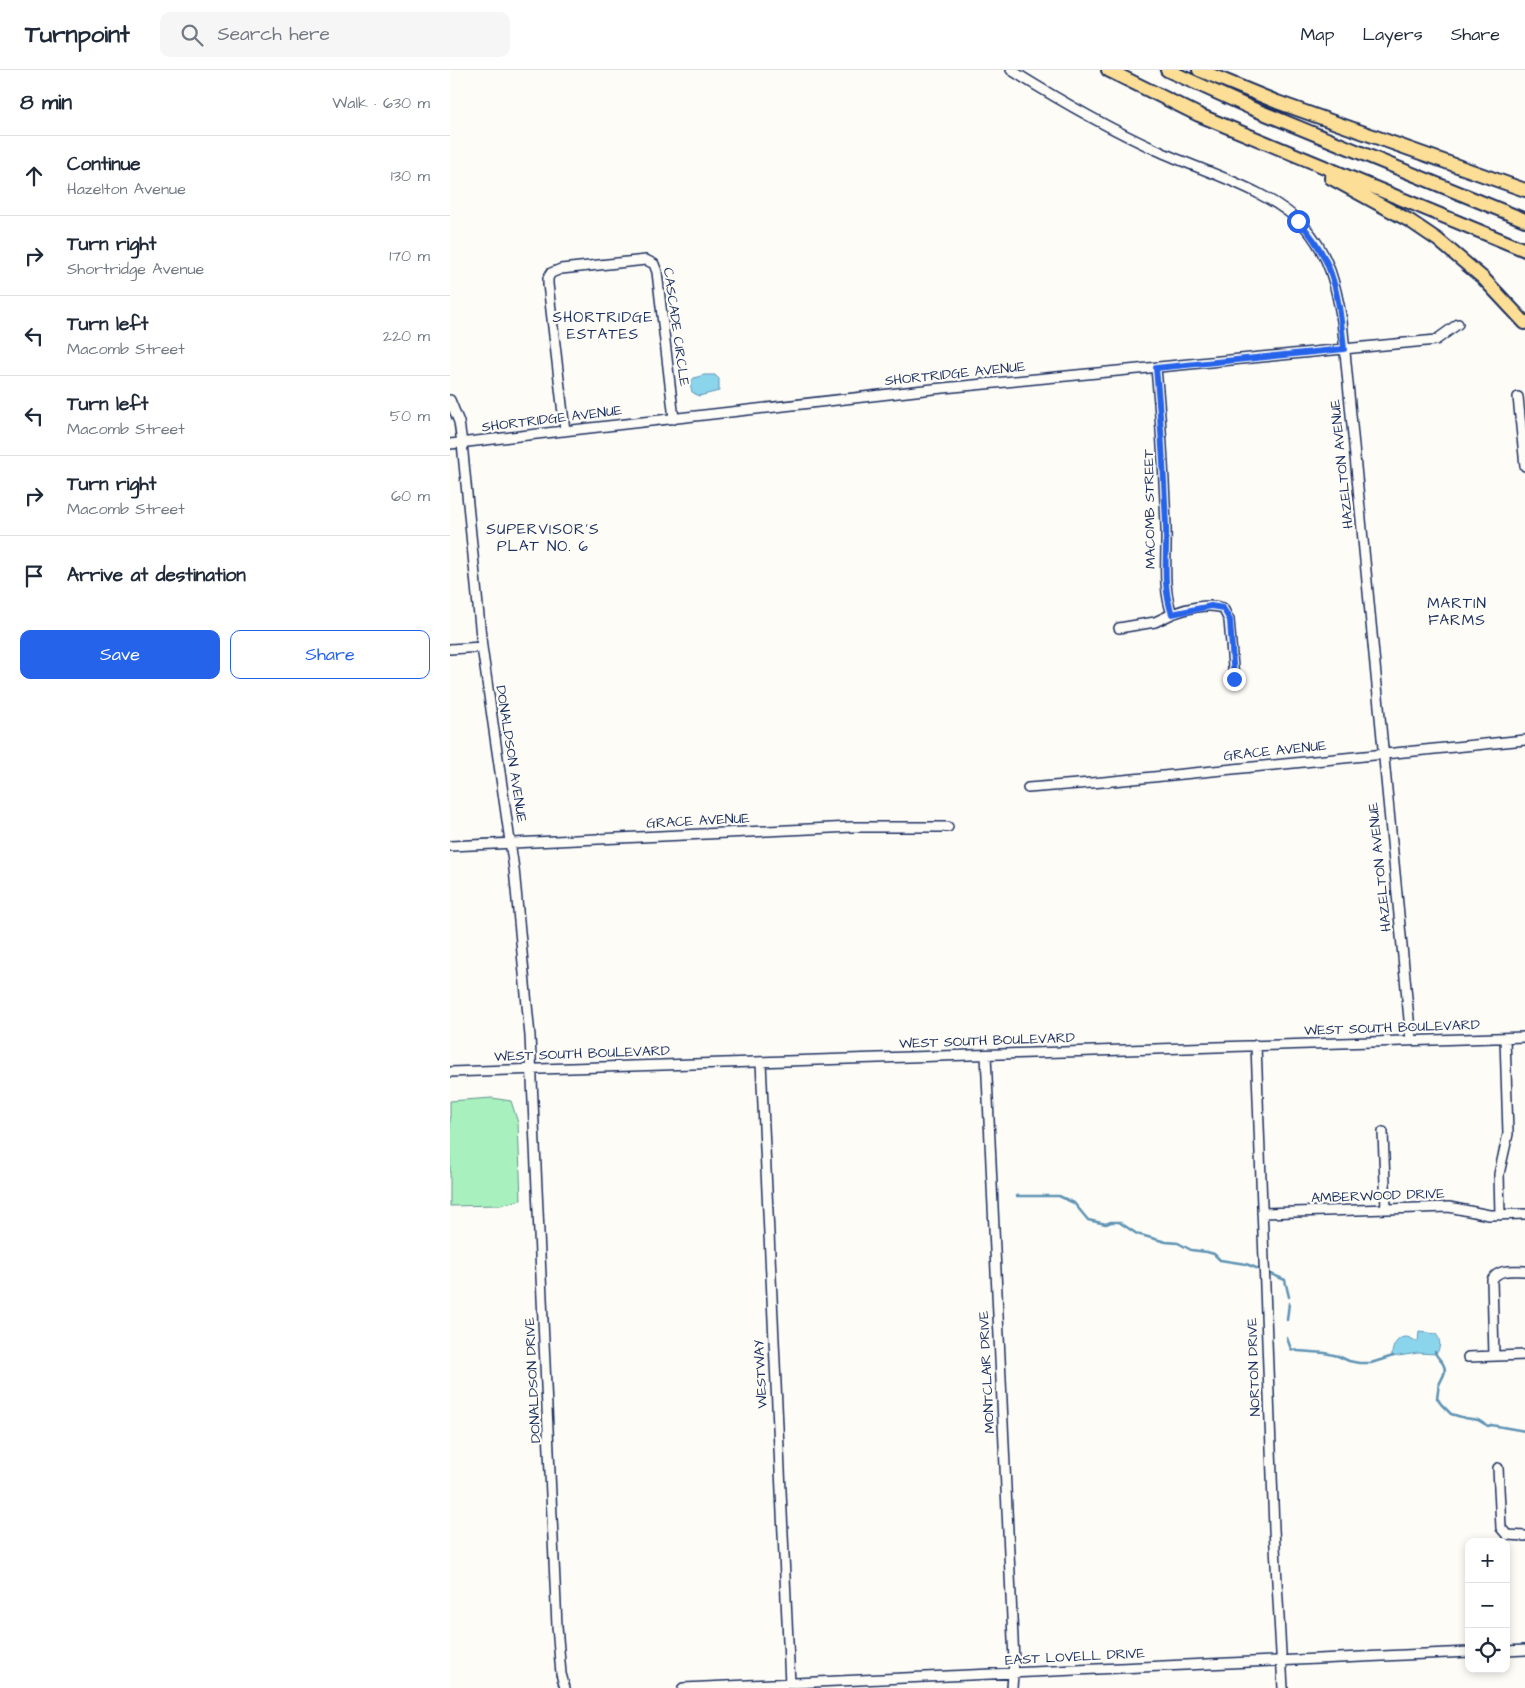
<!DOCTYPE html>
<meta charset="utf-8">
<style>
:root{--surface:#fff;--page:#f6f6f7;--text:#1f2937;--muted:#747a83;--line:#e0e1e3;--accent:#2563eb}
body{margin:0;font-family:"Architects Daughter",sans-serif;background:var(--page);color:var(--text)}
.controls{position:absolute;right:15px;bottom:15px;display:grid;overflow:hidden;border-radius:10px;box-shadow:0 2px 8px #0003}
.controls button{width:45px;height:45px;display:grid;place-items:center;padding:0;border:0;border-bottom:1px solid var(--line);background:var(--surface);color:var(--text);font:25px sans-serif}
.stop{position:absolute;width:15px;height:15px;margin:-11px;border:4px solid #2563eb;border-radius:50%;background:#fff}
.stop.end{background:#2563eb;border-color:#fff;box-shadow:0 1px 5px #0008}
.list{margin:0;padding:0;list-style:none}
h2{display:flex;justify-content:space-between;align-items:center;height:65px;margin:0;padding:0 20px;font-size:21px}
h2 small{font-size:16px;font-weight:400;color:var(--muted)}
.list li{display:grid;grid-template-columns:32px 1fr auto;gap:15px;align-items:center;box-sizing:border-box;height:80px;padding:0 20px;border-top:1px solid var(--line)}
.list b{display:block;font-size:19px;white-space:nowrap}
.list p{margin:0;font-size:16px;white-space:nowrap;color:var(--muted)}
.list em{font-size:16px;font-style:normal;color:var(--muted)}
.actions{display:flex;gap:10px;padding:15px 20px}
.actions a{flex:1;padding:11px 0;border:1px solid var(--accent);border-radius:10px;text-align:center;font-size:18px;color:var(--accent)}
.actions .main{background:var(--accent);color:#fff}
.icon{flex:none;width:28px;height:28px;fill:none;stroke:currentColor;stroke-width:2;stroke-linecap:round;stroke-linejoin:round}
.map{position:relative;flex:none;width:1075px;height:1618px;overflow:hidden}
header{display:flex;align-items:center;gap:30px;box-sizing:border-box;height:70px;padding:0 25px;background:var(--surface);border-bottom:1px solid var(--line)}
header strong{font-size:24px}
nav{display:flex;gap:28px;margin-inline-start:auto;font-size:18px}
.search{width:350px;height:45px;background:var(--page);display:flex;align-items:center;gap:12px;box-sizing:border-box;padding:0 18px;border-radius:10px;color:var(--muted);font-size:19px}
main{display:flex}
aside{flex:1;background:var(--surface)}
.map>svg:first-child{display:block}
.green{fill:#a8f1be;stroke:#62908e}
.water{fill:#8bd5ec;stroke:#5e93b3}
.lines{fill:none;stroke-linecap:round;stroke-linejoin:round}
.stream{stroke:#5e93b3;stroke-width:2.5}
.minor-casing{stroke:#1b2f5e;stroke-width:12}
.highway-casing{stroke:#1b2f5e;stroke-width:16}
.minor{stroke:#fdfcf7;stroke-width:9}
.highway{stroke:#fcde96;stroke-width:12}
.route{stroke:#2563eb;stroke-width:6}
.labels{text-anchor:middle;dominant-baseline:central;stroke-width:4.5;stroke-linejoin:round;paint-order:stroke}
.street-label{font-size:14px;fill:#1b2f5e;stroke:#fdfcf7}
.neighbourhood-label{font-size:15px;letter-spacing:1px;fill:#1b2f5e;stroke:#fdfcf7}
</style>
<header>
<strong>Turnpoint</strong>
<div class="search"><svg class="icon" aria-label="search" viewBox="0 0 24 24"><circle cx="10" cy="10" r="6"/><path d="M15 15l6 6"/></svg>Search here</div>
<nav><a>Map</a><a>Layers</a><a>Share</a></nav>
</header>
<main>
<aside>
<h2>8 min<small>Walk · 630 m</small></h2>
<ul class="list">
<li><svg class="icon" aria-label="ahead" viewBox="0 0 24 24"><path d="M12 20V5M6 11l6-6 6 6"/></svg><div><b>Continue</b><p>Hazelton Avenue</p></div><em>130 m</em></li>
<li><svg class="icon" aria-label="right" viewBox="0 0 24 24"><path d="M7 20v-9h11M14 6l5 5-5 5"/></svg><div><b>Turn right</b><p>Shortridge Avenue</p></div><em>170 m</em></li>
<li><svg class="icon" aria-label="left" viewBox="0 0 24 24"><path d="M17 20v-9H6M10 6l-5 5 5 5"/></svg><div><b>Turn left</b><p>Macomb Street</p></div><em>220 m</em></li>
<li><svg class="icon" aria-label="left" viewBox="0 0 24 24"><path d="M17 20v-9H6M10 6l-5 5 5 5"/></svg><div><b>Turn left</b><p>Macomb Street</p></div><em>50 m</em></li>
<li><svg class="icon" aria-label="right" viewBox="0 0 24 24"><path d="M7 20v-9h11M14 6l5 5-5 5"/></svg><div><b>Turn right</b><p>Macomb Street</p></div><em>60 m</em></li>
<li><svg class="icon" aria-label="arrive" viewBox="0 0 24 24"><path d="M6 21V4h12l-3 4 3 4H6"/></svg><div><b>Arrive at destination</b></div></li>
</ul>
<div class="actions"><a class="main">Save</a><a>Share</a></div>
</aside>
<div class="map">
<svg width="1075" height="1618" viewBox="0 0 1075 1618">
<rect width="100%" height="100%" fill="#fdfcf7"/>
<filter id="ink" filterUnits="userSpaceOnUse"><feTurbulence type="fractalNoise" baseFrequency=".02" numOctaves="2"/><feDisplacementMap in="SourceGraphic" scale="10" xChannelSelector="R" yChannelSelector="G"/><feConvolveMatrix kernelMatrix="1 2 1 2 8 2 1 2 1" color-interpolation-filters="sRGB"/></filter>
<g filter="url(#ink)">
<path class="green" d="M42 1028 61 1031 68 1053 71 1130 50 1135 0 1136V1031Z"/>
<path class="water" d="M254 305H265L269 309V321L249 326 242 322 240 313 244 308Z
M969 1262 986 1264C991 1270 991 1278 986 1284L968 1283 942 1287C941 1278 948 1263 960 1268 963 1269 965 1271 968 1272Z"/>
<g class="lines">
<path class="stream" d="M567 1126H609L624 1133 638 1150 656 1154 661 1152H669L687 1164 716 1172 728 1173 741 1180 757 1182 764 1184 770 1190 796 1194 809 1199
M821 1204 835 1210 839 1227
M837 1250 839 1233
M837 1268 841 1279 848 1281 875 1283 888 1286 899 1291 909 1293H921L943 1286
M985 1282C987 1289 992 1290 994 1296 997 1303 991 1309 989 1315 988 1319 988 1324 987 1328L991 1334 1001 1344 1015 1348 1028 1350 1038 1356 1041 1355 1075 1361"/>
<defs>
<path id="minor" d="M561 0C609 30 659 59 711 82 757 103 821 120 855 157 879 184 886 216 892 251L961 970
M706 298C711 351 714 404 716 457 717 487 712 516 722 544 737 538 758 533 773 538L779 550 784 609
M1068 327 1075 396
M0 330 9 352 12 373 32 577 64 799 80 966 107 1556 111 1604 115 1618
M115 361 98 214V208L101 203 111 199 196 190 204 194 207 202 224 349
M0 374 483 319 986 270 1008 254
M669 558 705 552 722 544
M0 579 32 577
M578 718 653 712 1075 670
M0 776 402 757H498
M806 975 824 1459 833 1618
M536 985 564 1591 562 1618
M311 992 340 1614
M0 1002 1075 967
M933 1062 936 1139
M812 1143 999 1137 1039 1145 1075 1144
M1050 1145 1049 1104 1058 1064 1055 968
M1044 1286 1042 1210C1049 1198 1063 1201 1075 1201
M1018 1287 1075 1285
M1048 1398 1051 1458 1057 1465 1075 1466
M1056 1581 1075 1580
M233 1618 1019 1582"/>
<path id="highway" d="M658 0 749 45 1075 180
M717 0 801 38 1075 150
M749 0 827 32 1075 120
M881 108 960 151 988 170 1033 208 1075 253"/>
</defs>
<use href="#minor" class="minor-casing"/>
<use href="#highway" class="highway-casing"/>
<use href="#minor" class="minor"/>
<use href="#highway" class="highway"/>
</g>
</g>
<g class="lines" filter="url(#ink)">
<path class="route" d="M784 609 780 550 773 538 761 536 722 544C712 516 717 487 716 457 714 404 711 351 706 298L894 279C889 229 885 188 848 151"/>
</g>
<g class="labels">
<g class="street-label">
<text transform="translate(226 257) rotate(82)">CASCADE CIRCLE</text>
<text transform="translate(505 304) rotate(-6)">SHORTRIDGE AVENUE</text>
<text transform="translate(102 349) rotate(-7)">SHORTRIDGE AVENUE</text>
<text transform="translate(892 394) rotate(-96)">HAZELTON AVENUE</text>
<text transform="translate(700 439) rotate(-91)">MACOMB STREET</text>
<text transform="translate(825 681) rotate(-6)">GRACE AVENUE</text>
<text transform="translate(61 684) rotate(81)">DONALDSON AVENUE</text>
<text transform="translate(248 751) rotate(-3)">GRACE AVENUE</text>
<text transform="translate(930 797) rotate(-96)">HAZELTON AVENUE</text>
<text transform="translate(942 958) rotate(-2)">WEST SOUTH BOULEVARD</text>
<text transform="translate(537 971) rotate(-2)">WEST SOUTH BOULEVARD</text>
<text transform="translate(132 984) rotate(-2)">WEST SOUTH BOULEVARD</text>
<text transform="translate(928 1126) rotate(-2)">AMBERWOOD DRIVE</text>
<text transform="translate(804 1297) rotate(-92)">NORTON DRIVE</text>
<text transform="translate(537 1302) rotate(-93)">MONTCLAIR DRIVE</text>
<text transform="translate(311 1304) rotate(-93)">WESTWAY</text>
<text transform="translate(83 1310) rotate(-93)">DONALDSON DRIVE</text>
<text transform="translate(625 1587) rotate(-3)">EAST LOVELL DRIVE</text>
</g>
<g class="neighbourhood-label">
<text x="153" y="247">SHORTRIDGE<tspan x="153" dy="17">ESTATES</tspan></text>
<text x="93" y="459">SUPERVISOR'S<tspan x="93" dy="17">PLAT NO. 6</tspan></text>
<text x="1007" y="533">MARTIN<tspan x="1007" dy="17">FARMS</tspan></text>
</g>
</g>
</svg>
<div class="controls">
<button>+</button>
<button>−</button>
<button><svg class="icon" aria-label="locate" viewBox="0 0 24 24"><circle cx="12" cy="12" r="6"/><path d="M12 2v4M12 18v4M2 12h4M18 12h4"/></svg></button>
</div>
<div class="stop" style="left:848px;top:151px"></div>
<div class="stop end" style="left:784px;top:609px"></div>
</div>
</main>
